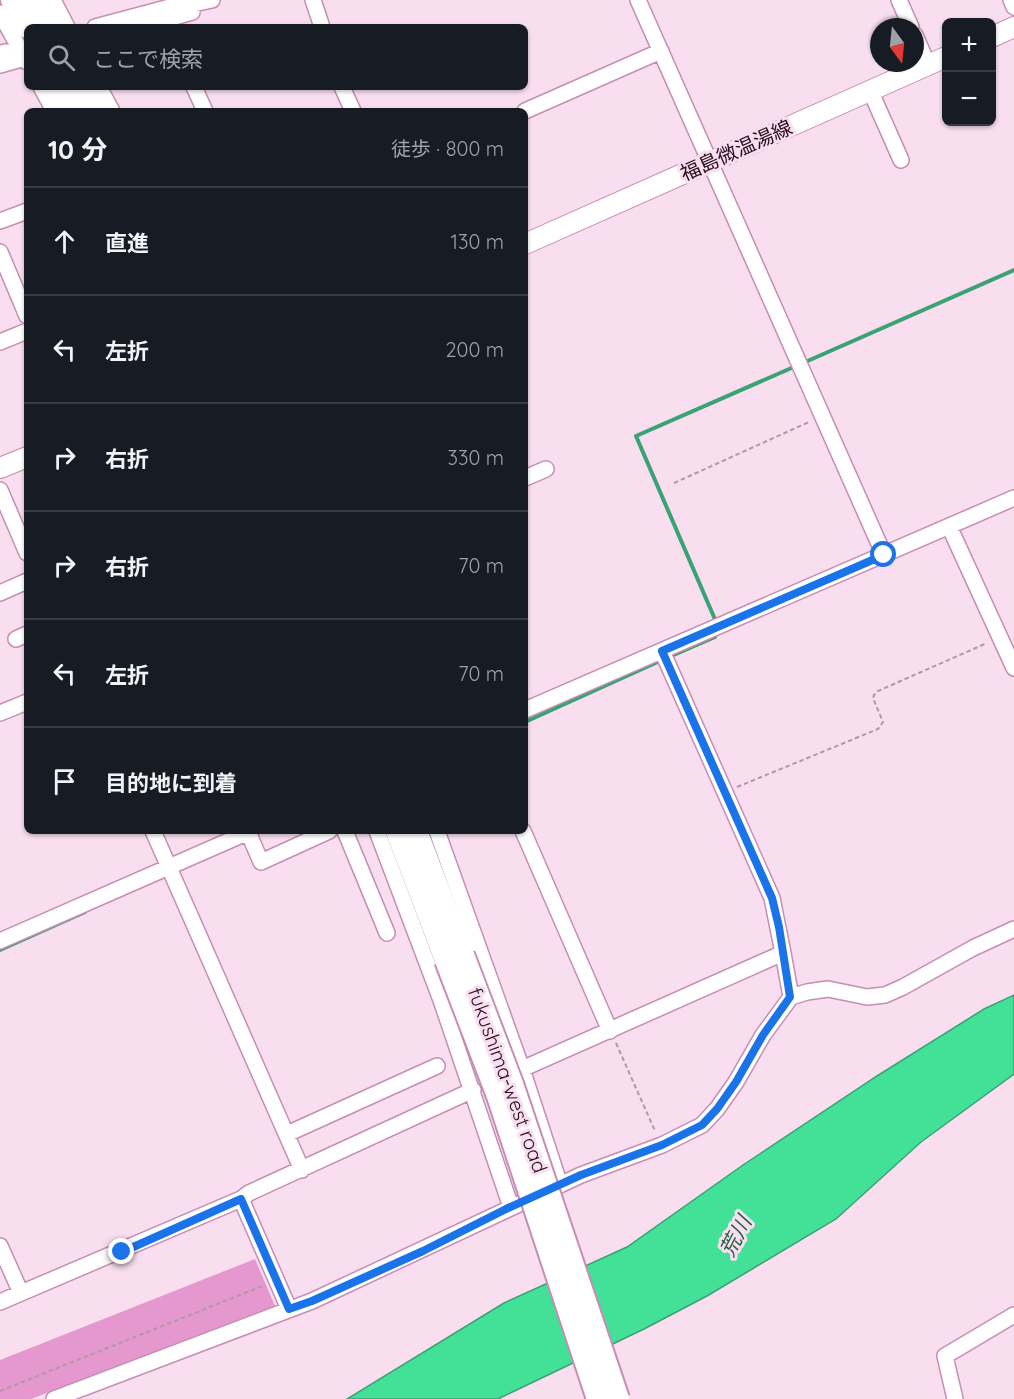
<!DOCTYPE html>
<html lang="ja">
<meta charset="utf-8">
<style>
:root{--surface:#171b24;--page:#20242c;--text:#f1f3f6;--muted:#9ea1a6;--line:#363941}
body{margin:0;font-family:Quicksand,"Noto Sans JP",sans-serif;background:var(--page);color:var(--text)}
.controls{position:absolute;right:18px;top:18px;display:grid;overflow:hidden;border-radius:9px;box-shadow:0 2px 4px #0004}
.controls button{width:54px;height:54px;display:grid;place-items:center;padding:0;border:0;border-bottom:2px solid var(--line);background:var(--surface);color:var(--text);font:30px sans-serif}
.compass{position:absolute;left:870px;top:18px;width:54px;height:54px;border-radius:50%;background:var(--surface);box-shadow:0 2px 4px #0004;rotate:165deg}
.stop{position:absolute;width:18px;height:18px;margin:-14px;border:4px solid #1a73e8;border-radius:50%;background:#fff}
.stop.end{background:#1a73e8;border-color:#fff;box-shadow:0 2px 6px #0008}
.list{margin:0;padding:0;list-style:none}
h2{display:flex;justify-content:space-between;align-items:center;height:78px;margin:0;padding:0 24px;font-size:26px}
h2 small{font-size:20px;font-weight:400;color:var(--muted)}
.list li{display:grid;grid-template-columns:39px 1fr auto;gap:18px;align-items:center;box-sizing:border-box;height:108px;padding:0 24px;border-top:2px solid var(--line)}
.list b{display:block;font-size:22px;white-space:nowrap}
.list em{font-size:20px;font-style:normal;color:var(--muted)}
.icon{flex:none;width:33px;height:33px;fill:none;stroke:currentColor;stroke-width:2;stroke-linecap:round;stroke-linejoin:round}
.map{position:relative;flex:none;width:1014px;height:1399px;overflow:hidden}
.search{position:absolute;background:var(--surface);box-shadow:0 2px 4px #0004;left:24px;top:24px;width:504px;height:66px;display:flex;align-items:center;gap:15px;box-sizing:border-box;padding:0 21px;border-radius:9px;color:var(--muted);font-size:22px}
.panel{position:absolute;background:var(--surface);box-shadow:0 2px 4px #0004;left:24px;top:108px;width:504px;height:726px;border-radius:9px}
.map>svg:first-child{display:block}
.green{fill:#e598ce}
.water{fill:#43e198;stroke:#3aa274;stroke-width:1.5}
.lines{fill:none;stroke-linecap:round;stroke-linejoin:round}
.stream{stroke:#3aa274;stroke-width:4}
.minor-casing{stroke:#c78db5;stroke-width:18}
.major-casing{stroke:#c78db5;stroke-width:22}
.highway-casing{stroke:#c78db5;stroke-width:26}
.path{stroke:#b098a8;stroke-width:2;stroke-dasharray:4.5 3;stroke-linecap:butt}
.minor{stroke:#fff;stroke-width:15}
.major{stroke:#fff;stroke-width:20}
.highway{stroke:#fff;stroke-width:22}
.highway-bridge-casing{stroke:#c78db5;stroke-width:26;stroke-linecap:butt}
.highway-bridge{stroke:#fff;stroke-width:22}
.route{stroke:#1a73e8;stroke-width:8}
.labels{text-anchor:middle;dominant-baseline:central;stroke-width:6;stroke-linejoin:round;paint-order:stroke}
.street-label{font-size:20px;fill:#261020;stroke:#f8deef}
.water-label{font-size:21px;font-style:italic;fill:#235e40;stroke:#f8deef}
</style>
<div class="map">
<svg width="1014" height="1399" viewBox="0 0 1014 1399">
<rect width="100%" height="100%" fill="#f8deef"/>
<path class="green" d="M255 1259 275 1306 31 1399H0V1360Z"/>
<path class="water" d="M1014 995V1074L921 1142 836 1219 707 1296 644 1329 498 1399H347L504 1303 627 1247 743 1165 877 1076 984 1009Z"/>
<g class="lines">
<path class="stream" d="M803 363 1014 270
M717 624 636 436 796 366
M669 657 715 637 716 631
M525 722 662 660
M0 950 85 912"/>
<defs>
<path id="minor" d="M53 0 67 27
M313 0 322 27
M638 0 884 555
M899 0 911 27
M1011 0 1014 7
M0 13 27 62
M95 27 181 4H193
M139 27 192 12 193 4 212 0
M915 35 928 65
M0 53 6 52
M0 65 25 58
M41 87 54 111
M99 87 112 111
M194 87 205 111
M342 87 353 111
M870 90 901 160
M525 111 661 51
M0 221 27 211
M0 252 27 316
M0 342 27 331
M525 478 546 469
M0 490 27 553
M949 526 1014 668
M0 593 27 581
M16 639 27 634
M662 651 772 898 783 953
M525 710 1014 498
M0 713 27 702
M153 831 302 1170
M345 831 387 933
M377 831 441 1000 511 1207
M437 831 522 1069 560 1185
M523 831 610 1031
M248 832 261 862 329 831
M0 941 251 831
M522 1069 783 953 791 997
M287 1134 437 1066
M0 1246 21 1293
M0 1302 241 1199
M289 1309 241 1199 249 1193 473 1090
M54 1399 312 1301 581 1175 662 1145 702 1125 717 1109 736 1082 763 1035 791 997 807 992 828 989 867 997 885 995 903 987 973 948 1014 929
M955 1399 945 1356 1014 1315"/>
<path id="major" d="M992 37 1014 27
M525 244 946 57
M0 468 27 457"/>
<path id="highway" d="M12 0 27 27
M34 0 49 27
M61 87 74 111
M82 87 95 111
M397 831 446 960
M416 831 463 955"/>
</defs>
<use href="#minor" class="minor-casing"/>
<use href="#major" class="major-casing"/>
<use href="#highway" class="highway-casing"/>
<path class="path" d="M674 483 809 422
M737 787 878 729 883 722 873 698 874 695 878 691 987 643
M616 1043 655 1131
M0 1391 265 1285"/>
<use href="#minor" class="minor"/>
<use href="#major" class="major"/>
<use href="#highway" class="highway"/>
<defs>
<path id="highway-bridge" d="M463 955 512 1084 618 1399
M446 960 498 1096 598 1399"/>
</defs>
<use href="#highway-bridge" class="highway-bridge-casing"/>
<use href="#highway-bridge" class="highway-bridge"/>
</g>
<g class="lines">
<path class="route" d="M122 1252 241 1199 289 1309 312 1301 423 1251 506 1209 581 1175 662 1145 702 1125 717 1109 736 1082 763 1035 790 997 779 927 772 898 662 651 884 555"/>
</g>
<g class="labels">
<g class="street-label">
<text transform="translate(736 150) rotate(-24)">福島微温湯線</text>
<text transform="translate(508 1080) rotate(70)">fukushima-west road</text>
</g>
<g class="water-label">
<text transform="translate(735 1236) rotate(-62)">荒川</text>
</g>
</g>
</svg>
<div class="controls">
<button>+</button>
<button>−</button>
</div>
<svg class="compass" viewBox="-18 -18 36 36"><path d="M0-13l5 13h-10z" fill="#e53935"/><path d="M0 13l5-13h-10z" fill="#9ea1a6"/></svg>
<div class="stop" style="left:884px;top:555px"></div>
<div class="stop end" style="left:122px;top:1252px"></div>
<div class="search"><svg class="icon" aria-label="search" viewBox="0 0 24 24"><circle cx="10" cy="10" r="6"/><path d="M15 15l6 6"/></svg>ここで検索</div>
<section class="panel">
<h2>10 分<small>徒歩 · 800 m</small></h2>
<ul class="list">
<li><svg class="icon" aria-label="ahead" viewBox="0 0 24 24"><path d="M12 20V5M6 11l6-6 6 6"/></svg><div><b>直進</b></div><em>130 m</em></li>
<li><svg class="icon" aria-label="left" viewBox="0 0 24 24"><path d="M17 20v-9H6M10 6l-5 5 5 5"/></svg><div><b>左折</b></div><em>200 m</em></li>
<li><svg class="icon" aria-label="right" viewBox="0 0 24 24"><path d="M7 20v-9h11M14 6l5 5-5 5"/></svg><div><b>右折</b></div><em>330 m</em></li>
<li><svg class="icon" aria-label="right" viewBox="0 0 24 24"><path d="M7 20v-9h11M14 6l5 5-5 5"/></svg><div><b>右折</b></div><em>70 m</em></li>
<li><svg class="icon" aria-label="left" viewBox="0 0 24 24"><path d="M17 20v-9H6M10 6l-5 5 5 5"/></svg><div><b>左折</b></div><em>70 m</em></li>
<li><svg class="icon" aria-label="arrive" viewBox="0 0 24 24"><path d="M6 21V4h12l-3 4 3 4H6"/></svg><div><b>目的地に到着</b></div></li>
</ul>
</section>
</div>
